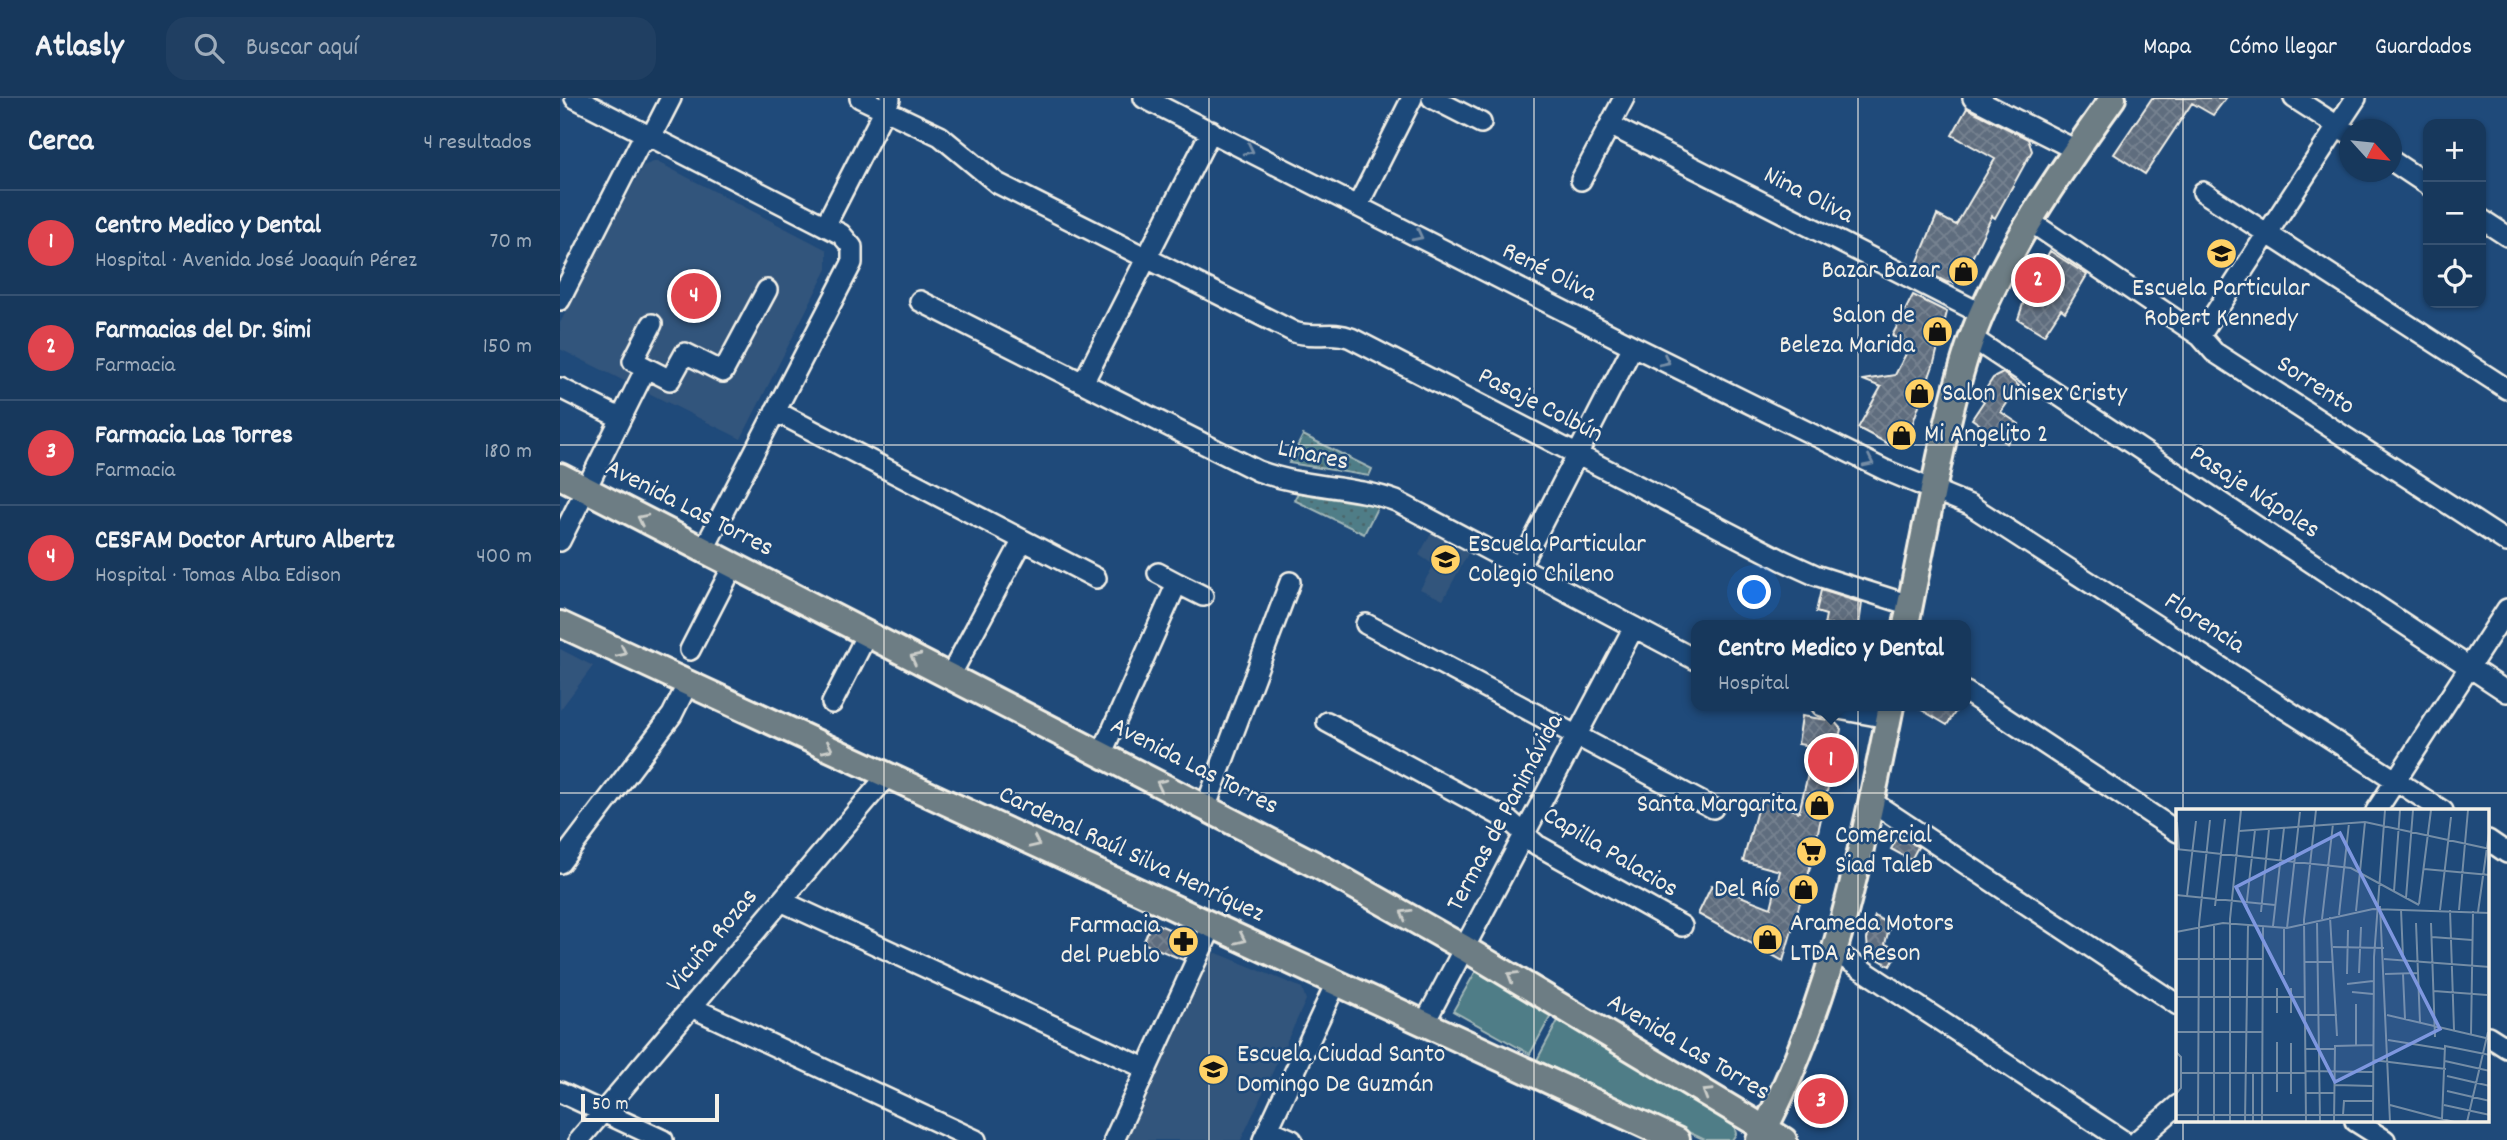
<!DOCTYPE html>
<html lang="es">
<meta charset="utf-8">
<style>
:root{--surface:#17385c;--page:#203f62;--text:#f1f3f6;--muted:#9eacbb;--line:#365272;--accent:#8c9099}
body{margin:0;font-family:Dekko,sans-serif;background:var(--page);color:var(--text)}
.controls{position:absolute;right:21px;top:21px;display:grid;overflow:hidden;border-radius:14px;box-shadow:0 2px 5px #0004}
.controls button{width:63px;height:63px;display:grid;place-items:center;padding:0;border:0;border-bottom:2px solid var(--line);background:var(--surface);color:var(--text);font:35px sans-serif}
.compass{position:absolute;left:1779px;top:21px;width:63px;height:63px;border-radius:50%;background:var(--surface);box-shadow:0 2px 5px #0004;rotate:117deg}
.scale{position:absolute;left:21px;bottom:18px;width:138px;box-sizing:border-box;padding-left:7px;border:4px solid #f4f1e8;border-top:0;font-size:19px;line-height:24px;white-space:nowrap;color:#f4f1e8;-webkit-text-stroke:5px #1f4a7a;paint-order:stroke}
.you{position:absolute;left:1195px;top:495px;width:24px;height:24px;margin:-18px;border:5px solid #fff;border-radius:50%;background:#1a73e8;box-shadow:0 0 0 10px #1a73e833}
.badge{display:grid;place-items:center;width:46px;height:46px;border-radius:50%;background:var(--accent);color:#fff;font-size:23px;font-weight:700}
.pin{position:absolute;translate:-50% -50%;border:4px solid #fff;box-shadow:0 2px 7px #0006}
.popup{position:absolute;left:1131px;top:522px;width:280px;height:91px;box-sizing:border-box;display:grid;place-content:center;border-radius:14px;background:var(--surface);filter:drop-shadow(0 2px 5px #0005);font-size:23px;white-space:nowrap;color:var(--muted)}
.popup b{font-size:26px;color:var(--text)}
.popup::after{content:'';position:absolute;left:50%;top:100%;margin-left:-14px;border:14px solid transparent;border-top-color:var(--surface)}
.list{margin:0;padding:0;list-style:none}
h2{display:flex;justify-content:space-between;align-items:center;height:91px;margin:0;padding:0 28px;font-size:30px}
h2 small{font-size:23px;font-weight:400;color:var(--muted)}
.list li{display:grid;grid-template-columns:46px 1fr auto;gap:21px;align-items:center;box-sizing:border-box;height:105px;padding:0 28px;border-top:2px solid var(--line)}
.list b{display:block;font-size:26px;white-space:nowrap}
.list p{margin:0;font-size:23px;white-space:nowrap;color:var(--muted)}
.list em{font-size:23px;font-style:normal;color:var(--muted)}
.icon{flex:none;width:38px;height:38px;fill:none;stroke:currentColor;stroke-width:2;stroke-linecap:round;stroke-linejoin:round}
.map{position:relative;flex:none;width:1947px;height:1042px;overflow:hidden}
header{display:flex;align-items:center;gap:42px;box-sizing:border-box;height:98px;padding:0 35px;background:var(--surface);border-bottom:2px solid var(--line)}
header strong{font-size:33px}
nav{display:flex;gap:38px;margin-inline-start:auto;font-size:24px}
.search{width:490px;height:63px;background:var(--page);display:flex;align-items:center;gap:18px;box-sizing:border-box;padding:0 24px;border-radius:21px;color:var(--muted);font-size:26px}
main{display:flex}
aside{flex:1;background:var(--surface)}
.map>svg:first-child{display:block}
.built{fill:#32547b}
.grass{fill:url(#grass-dots);stroke:#a2b7b8;stroke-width:2}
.park{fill:#4f7d87;stroke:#a2b7b8;stroke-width:2}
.building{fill:url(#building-cross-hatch);stroke:#f4f1e8;stroke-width:2}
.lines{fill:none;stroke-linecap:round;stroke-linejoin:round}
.minor-casing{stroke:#f4f1e8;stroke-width:24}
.major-casing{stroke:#f4f1e8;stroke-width:30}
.minor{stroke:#1f4a7a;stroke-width:19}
.major{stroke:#6d7d84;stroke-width:24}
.oneway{stroke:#748da6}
.oneway2{stroke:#ccceca}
.grid{fill:none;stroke:#f4f1e8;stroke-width:2;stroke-opacity:0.55}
.labels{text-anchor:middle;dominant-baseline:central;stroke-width:5;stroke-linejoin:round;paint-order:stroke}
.street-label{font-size:26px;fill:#f4f1e8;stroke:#1f4a7a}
.poi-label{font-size:26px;fill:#f4f1e8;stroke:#1f4a7a;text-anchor:start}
.inset-road{fill:none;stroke:#748da6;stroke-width:2}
.view{fill:#7e97df;fill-opacity:0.15;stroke:#7e97df;stroke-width:3.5}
.inset-edge{fill:none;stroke:#f4f1e8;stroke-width:3.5}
</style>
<header>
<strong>Atlasly</strong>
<div class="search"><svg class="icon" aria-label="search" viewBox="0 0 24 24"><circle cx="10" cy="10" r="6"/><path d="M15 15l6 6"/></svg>Buscar aquí</div>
<nav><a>Mapa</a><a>Cómo llegar</a><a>Guardados</a></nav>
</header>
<main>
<aside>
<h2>Cerca<small>4 resultados</small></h2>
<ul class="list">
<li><span class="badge" style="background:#e0444e">1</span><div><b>Centro Medico y Dental</b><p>Hospital · Avenida José Joaquín Pérez</p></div><em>70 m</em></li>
<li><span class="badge" style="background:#e0444e">2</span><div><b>Farmacias del Dr. Simi</b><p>Farmacia</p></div><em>150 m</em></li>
<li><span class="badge" style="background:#e0444e">3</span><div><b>Farmacia Las Torres</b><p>Farmacia</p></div><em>180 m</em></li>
<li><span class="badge" style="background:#e0444e">4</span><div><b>CESFAM Doctor Arturo Albertz</b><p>Hospital · Tomas Alba Edison</p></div><em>400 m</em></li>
</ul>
</aside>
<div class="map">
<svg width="1947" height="1042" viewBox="0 0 1947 1042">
<defs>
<pattern id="grass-dots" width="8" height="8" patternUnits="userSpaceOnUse" patternTransform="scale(1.75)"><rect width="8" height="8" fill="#4f7d87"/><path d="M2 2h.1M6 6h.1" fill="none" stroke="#4c656a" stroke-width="1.8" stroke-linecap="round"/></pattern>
<pattern id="building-cross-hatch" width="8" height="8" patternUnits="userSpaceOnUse" patternTransform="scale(1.75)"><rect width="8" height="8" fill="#5e6d7e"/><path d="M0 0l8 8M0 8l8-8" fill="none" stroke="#768290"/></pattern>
</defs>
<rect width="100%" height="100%" fill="#1f4a7a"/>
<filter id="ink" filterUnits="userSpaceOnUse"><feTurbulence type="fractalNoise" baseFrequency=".0143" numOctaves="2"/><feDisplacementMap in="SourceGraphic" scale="14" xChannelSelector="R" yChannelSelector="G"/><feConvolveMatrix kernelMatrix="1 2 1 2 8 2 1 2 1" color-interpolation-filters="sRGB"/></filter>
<g filter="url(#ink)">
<path class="built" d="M96 63 267 152V171L181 341 0 251V225L83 68Z
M873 432 911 450 883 502 860 491 874 467 859 457Z
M0 551 33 568 0 612Z
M657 855 742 890 746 902 681 1042H562L647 856Z"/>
<path class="grass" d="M743 337 812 371 809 378 729 365Z
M738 395 818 408 804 436 734 402Z"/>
<path class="park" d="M917 871 993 914 970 956 893 913Z
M1001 917 1173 1021 1176 1036 1172 1042H1145L977 962Z"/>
<path class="building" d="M1592 0H1666L1653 17 1632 5 1585 76 1554 56Z
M1407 10 1468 41 1472 53 1435 120 1432 118 1401 183 1394 185 1386 184 1356 168 1377 117 1396 127 1435 61 1392 37Z
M1490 153 1527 177 1505 214 1501 211 1484 237 1458 221 1468 191Z
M1353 197 1387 214 1374 265 1345 347 1332 348 1298 330 1321 289 1303 282 1335 277 1351 246 1332 238Z
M1443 275 1459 288 1441 314 1459 326 1447 345 1412 321 1424 303 1420 300 1433 280Z
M1261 492 1302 505 1299 527H1264L1266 517 1256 514Z
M1355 608H1399L1387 627Z
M1242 618 1274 623 1281 631 1243 801H1241L1223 863 1138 816 1152 787 1211 810 1220 773 1183 763 1200 701 1239 714 1249 672 1246 671 1251 648 1238 646Z
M1339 737 1358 749 1351 762 1331 751Z
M1315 818 1330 827 1325 846 1339 852 1330 868 1308 855 1307 841Z
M592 824 628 839 630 847 623 862 583 845Z
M1254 991 1278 1005 1270 1018 1246 1004Z"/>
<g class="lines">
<defs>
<path id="minor" d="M15 0 281 136 292 149V165L143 453
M300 0 380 38 437 85 734 234C754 241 772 232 791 240L1222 462 1255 477 1350 507
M584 0 1073 248 1325 372 1410 407 1883 713
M872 0 921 25
M1413 0 1516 52
M1734 0 1790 36
M1050 27 1422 216
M1832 63 1868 87
M1021 82 1064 0
M1643 94 1947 291
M798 107 852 0
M1921 121 1947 138
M1471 124 1640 238 1654 254 1947 444
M265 128 330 1
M0 202 79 47 91 39 111 0
M360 203 698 373C743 390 792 387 836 403L1136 562
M92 226 73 263 110 282 125 255 163 274 207 192
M1640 238 1796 0
M1412 240 1947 594
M523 285 651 33
M0 290 60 320
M215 313 536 480
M0 443 86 270
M960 468 1073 248
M598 475 617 485
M806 526 1153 710
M130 552 173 468
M390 578 463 442
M1406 594 1618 734
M272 605 307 536
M1262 608 1328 620
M767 624 950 723 977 747 1122 828
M542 655 617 485 643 498
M1311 703 1618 907
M646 708 730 484
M1816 713 1947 511
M1928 742 1947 755
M0 765 112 617 128 585
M221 803 587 971
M1274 853 1562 1042
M131 909 416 1042
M864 926 1074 529
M1928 938 1947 950
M0 994 103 1042
M1795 1023 1825 1042
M708 1031 732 1042
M19 1042 328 677
M554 1042 652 828
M703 1042 776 885
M1578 1042 1618 1007"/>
<path id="major" d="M0 378 764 771 904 850 1224 1042
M0 526 1117 1042
M1346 527C1358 466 1370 405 1383 345 1391 310 1399 276 1411 242 1443 155 1499 75 1553 0
M1199 1042C1270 908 1302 756 1331 608"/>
</defs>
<use href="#minor" class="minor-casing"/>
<use href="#major" class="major-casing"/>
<use href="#minor" class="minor"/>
<use href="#major" class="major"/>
</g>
<defs><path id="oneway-chevron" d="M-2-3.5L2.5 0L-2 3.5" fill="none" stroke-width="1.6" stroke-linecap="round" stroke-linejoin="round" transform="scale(1.75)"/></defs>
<g class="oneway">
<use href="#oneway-chevron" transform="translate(689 52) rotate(26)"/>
<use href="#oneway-chevron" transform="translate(858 138) rotate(27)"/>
<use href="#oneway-chevron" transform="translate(1105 263) rotate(26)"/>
<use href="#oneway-chevron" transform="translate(1309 364) rotate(26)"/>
</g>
<g class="oneway2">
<use href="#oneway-chevron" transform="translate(82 421) rotate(-153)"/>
<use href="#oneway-chevron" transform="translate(62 554) rotate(25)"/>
<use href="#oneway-chevron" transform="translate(355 560) rotate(-153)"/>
<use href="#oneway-chevron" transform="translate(268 650) rotate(25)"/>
<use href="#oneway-chevron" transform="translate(601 686) rotate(-153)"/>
<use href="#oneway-chevron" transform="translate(475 745) rotate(25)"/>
<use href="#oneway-chevron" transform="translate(845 816) rotate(-150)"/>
<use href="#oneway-chevron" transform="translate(681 841) rotate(25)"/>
<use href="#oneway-chevron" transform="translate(952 878) rotate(-149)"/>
<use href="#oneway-chevron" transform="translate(1147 995) rotate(-149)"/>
</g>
</g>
<path class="grid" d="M324 0V1042M649 0V1042M974 0V1042M1298 0V1042M1623 0V713M0 347H1947M0 695H1947M1623 1023V1042"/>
<defs>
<symbol id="school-disc" viewBox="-11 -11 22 22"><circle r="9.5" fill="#ffd166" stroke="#1f4a7a"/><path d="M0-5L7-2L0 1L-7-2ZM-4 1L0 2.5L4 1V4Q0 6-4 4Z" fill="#111"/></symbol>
<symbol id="shop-disc" viewBox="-11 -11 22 22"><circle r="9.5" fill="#ffd166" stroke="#1f4a7a"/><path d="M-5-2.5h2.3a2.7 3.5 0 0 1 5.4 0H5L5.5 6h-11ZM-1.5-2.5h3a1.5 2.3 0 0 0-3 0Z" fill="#111"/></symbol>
<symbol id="supermarket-disc" viewBox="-11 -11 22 22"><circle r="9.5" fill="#ffd166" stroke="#1f4a7a"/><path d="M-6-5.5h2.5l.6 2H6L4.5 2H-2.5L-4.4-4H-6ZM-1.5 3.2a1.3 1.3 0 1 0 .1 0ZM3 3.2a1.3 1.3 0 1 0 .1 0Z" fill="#111"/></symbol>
<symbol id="pharmacy-disc" viewBox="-11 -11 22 22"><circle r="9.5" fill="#ffd166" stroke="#1f4a7a"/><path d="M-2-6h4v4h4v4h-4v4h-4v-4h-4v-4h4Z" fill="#111"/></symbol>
</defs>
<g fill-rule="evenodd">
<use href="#school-disc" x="1644" y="138" width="35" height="35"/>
<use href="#shop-disc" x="1386" y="156" width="35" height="35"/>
<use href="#shop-disc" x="1360" y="216" width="35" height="35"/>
<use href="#shop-disc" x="1342" y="278" width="35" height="35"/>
<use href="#shop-disc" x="1324" y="320" width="35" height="35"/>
<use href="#school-disc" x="868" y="444" width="35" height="35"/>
<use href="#shop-disc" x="1242" y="690" width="35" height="35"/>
<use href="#supermarket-disc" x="1234" y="736" width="35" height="35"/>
<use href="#shop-disc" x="1226" y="774" width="35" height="35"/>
<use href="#shop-disc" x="1190" y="824" width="35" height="35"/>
<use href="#pharmacy-disc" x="606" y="826" width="35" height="35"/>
<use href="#school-disc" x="636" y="954" width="35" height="35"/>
</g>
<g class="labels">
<g class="street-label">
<text transform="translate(1248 98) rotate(27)">Nina Oliva</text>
<text transform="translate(989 175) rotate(27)">René Oliva</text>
<text transform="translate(1755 288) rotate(33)">Sorrento</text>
<text transform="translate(980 308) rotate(27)">Pasaje Colbún</text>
<text transform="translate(753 358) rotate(12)">Linares</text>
<text transform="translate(1694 395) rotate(33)">Pasaje Nápoles</text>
<text transform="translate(129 411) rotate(27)">Avenida Las Torres</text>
<text transform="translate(1644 526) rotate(33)">Florencia</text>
<text transform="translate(634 669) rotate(27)">Avenida Las Torres</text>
<text transform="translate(946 715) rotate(-62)">Termas de Panimávida</text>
<text transform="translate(1050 755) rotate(31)">Capilla Palacios</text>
<text transform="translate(571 757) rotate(25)">Cardenal Raúl Silva Henríquez</text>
<text transform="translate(153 843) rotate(-50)">Vicuña Rozas</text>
<text transform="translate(1128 950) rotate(31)">Avenida Las Torres</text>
</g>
<g class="poi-label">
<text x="1380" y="173" text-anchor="end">Bazar Bazar</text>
<text x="1661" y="191" text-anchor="middle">Escuela Particular<tspan x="1661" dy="30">Robert Kennedy</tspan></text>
<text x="1355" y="218" text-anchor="end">Salon de<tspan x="1355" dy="30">Beleza Marida</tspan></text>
<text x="1382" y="296">Salon Unisex Cristy</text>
<text x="1364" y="337">Mi Angelito 2</text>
<text x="908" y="447">Escuela Particular<tspan x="908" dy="30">Colegio Chileno</tspan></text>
<text x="1237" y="707" text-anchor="end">Santa Margarita</text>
<text x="1275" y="738">Comercial<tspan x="1275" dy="30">Siad Taleb</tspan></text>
<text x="1220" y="792" text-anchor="end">Del Río</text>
<text x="1230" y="826">Arameda Motors<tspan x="1230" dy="30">LTDA &amp; Reson</tspan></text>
<text x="600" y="828" text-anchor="end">Farmacia<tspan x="600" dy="30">del Pueblo</tspan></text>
<text x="677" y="957">Escuela Ciudad Santo<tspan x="677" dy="30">Domingo De Guzmán</tspan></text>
</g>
</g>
<g transform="translate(1616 711)">
<rect width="313" height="313" fill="#1f4a7a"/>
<path class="inset-road" d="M1 13 3 40M63 22 189 13 314 40M0 40 175 59 243 96M248 60 314 66M218 82 224 1M0 86 99 96M11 87 20 12M230 89 237 1M243 95 255 1M39 97 49 10M204 97 214 313M70 100 79 21M225 100 227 149M264 101 275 8M274 101 278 221M283 101 292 1M180 102 189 13M85 103 93 20M302 103 314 17M163 106 173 14M154 108 161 227M146 110 157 15M141 112 144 313M240 114 244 214M255 114 259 228M97 117 108 19M111 119 124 3M108 120V166M0 123 47 114 111 119 197 100 314 104M256 128 296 131M157 138 208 139M0 150H87M208 150 314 158M129 153H157M183 164 185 118M171 165 172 121M209 165 242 164M227 165 229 210M171 175 197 172M101 179V204M115 179V204M258 182 311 186M176 183 197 185M0 188H129M129 206H161M211 206 314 230M0 223H87M295 226 297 102M212 231 268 240M115 234V285M180 236V195M130 240H159M0 243 5 248V279L0 285M197 251 270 260M269 252 314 262M130 262 197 263M5 264H130M271 267 314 277M159 276 197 277M271 282 314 292M101 283V233M130 284H159M214 296 278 313M268 296 314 306M0 306H197M167 306 168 292H197M266 310 269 237 314 246M22 313 23 115 34 11M38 313V115M54 313V110L65 1M69 313 72 116M77 313V264M86 313 87 118M130 313 128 111 140 1M158 313 159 237 197 236M197 313 198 148 209 1M291 313 312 223"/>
<path class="view" d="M164 24 264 220 159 273 60 78Z"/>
<rect width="313" height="313" class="inset-edge"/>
</g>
</svg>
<div class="controls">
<button>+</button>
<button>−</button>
<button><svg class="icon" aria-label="locate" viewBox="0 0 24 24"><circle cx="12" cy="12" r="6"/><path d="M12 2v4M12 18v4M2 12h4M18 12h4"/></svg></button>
</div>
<svg class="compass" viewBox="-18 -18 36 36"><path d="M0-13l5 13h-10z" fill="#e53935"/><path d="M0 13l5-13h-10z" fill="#9eacbb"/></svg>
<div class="scale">50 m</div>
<div class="you"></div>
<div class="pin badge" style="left:1271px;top:662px;background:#e0444e">1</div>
<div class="popup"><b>Centro Medico y Dental</b>Hospital</div>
<div class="pin badge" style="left:1478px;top:182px;background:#e0444e">2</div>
<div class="pin badge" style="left:1261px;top:1003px;background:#e0444e">3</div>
<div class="pin badge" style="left:134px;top:198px;background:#e0444e">4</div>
</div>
</main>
